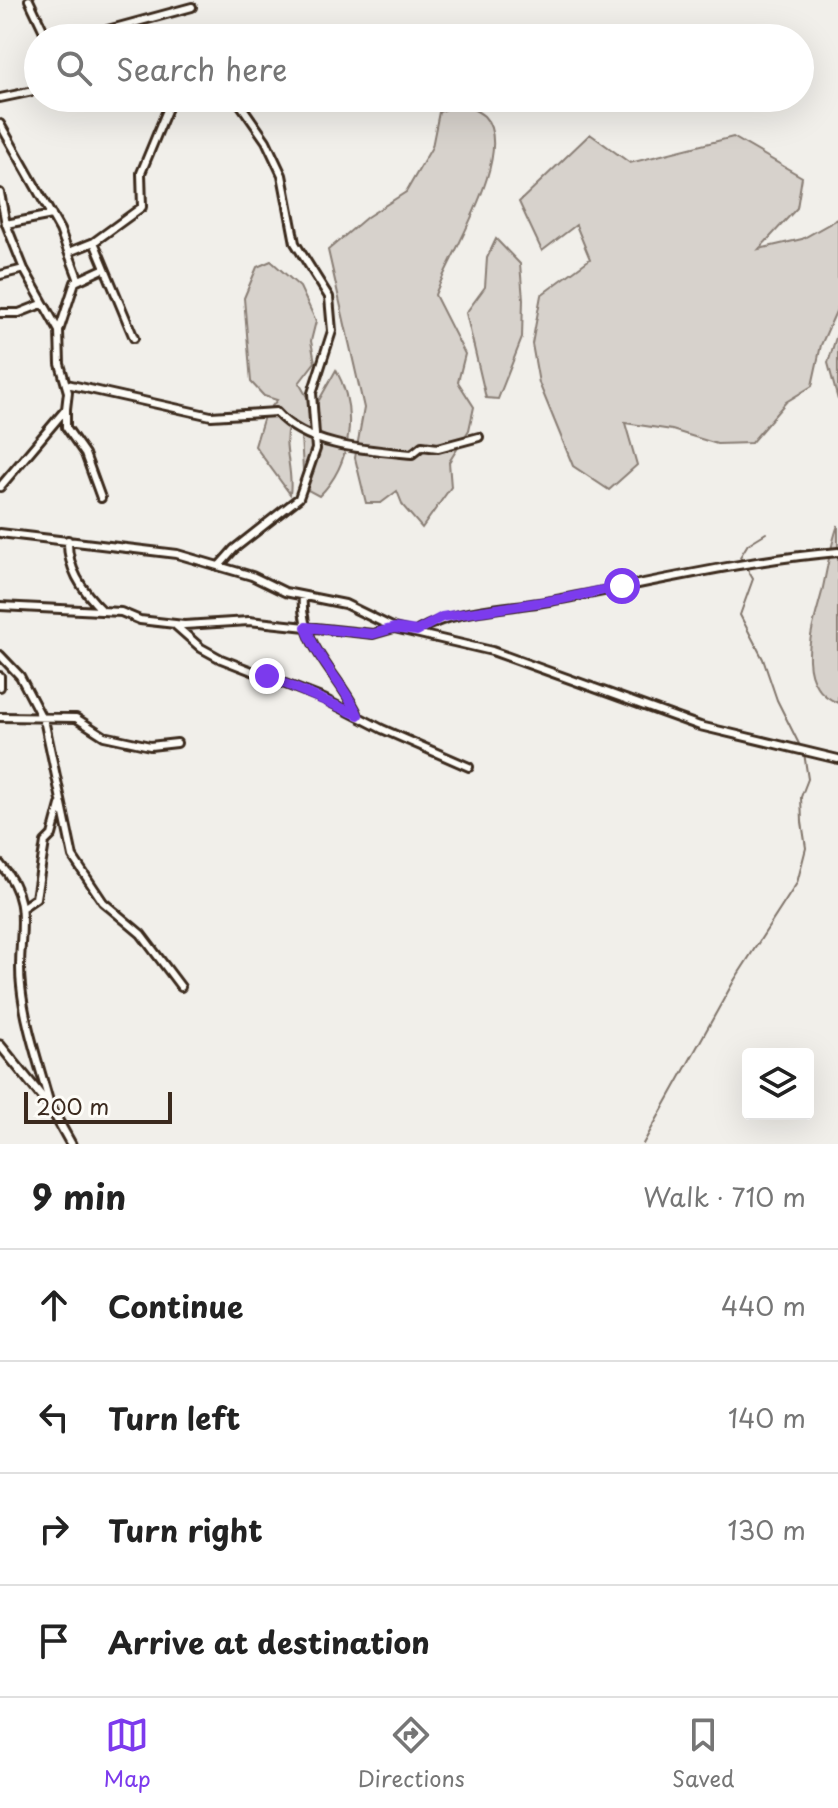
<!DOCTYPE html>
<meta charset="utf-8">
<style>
:root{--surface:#fff;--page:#f2f2f2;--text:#222;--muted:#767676;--line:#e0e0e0;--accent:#7c3aed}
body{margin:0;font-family:"Playpen Sans",sans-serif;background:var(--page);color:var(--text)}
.controls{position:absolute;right:24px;bottom:24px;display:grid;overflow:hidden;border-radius:8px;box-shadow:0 8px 32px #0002}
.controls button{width:72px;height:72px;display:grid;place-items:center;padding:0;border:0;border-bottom:2px solid var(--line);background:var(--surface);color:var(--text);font:40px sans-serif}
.scale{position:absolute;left:24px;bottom:20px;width:148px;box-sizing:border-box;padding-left:8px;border:4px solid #3b2a1e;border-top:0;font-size:22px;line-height:28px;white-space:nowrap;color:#3b2a1e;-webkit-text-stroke:6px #fdfcf7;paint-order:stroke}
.stop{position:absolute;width:24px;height:24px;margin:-18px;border:6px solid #7c3aed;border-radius:50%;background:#fff}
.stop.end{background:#7c3aed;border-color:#fff;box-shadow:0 2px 8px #0008}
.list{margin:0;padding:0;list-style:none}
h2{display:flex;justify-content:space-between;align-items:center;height:104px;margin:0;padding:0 32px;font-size:34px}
h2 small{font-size:26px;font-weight:400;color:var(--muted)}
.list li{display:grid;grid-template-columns:52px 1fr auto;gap:24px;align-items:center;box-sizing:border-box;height:112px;padding:0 32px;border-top:2px solid var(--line)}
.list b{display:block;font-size:30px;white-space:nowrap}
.list em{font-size:26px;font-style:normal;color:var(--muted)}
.icon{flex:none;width:44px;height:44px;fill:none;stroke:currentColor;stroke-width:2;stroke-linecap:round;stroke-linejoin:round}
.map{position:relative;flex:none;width:838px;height:1144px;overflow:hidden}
.search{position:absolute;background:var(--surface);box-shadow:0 8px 32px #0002;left:24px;right:24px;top:24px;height:88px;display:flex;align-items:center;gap:20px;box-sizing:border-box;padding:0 28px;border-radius:44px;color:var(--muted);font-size:30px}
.sheet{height:552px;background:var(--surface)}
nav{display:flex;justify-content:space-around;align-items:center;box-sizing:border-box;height:112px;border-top:2px solid var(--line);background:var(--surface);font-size:22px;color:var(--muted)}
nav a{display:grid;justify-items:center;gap:4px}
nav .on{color:var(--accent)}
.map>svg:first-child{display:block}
.grass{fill:#d7d2cc;stroke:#897e75;stroke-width:2}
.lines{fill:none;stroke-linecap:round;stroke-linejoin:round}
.stream{stroke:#80746b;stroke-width:2}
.minor-casing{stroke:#3b2a1e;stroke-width:12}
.tertiary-casing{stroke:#3b2a1e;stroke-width:13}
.minor{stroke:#fdfcf7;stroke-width:6}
.tertiary{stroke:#fdfcf7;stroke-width:7}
.route{stroke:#7c3aed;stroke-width:10}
</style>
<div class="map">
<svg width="838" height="1144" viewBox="0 0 838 1144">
<rect width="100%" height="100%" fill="#f1efea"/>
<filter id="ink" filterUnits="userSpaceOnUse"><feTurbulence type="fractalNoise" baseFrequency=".0125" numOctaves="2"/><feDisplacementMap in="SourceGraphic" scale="16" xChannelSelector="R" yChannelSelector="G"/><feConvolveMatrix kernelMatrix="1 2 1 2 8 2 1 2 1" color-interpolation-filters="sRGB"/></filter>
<g filter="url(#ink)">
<path class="grass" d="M462 103C469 107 478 111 484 116 518 151 448 258 435 295L465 354 458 382 474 407 469 430 449 462 451 487 422 528 403 506 397 491 381 503H366L355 458 364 408 328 250 367 217 406 192 432 147 439 112Z
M590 134 630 163 733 137 802 177 797 208 759 249 802 239 838 219V307L821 345 812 386 786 402 751 443 717 444 672 430 625 423 637 465 609 490 573 466 539 383 532 344 541 295 590 259 576 225 542 251 519 202Z
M496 239 520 264 523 299 522 338 498 399 486 398 466 313 485 287 487 258Z
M271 261 300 287 316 321 311 341 315 362 299 383 314 409 336 370C358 409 352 464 319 496L304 488 301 435 289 424C281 446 294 470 290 494L255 446 264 416 277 400 264 396 251 382 244 298 257 267Z
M838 331V400L828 363Z
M838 525V703C791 684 813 627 822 592 827 570 830 547 838 525Z"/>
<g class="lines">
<path class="stream" d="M766 533 748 544 740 557 753 579 740 615 763 659 777 700 801 748
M643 1144 735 979 797 883 806 848 802 822 801 797 808 779 804 753"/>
<defs>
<path id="minor" d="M29 0 47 38
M78 38 192 7
M0 98 38 90
M0 124 60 230 78 278
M0 193 6 224 24 269 0 275
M6 224 52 215
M94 242 134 338
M69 252 94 242 142 207 141 173 172 98
M24 269 59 331
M0 313H19L42 304
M67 384 211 416 276 412C307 447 367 450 412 454L422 446 438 448 479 437
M66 409V427L85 454 101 498
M0 487 66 409 68 392 60 364 59 331 75 282 103 269
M0 533 177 554 252 576 285 592 345 604 394 628 492 651 700 726 838 759
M68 540C67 568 83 592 103 611
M219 566 234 549 299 498 316 449 312 393 332 331 329 297 295 243 282 175 266 141 236 98
M303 596C299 645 338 673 357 713
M0 606 121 612 140 620 184 625 249 621 373 634 394 628
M175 625 201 648 221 659 324 699 382 729 469 767
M419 630C460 607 514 609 561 599 654 582 744 560 838 552
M0 655 20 676 45 724 73 857 103 902 141 934 181 987
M0 676V687
M0 717 76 718 104 736 150 746 177 743
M0 864C37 905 15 938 21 986 25 1026 40 1067 50 1105
M23 907 36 898 45 842 52 835 60 805"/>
<path id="tertiary" d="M0 1045 51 1108 71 1144"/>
</defs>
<use href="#minor" class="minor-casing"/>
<use href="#tertiary" class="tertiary-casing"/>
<use href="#minor" class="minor"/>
<use href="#tertiary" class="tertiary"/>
</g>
</g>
<g class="lines" filter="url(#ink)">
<path class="route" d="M267 676 358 715C343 683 317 660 306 627L373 634 394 628 417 631 442 617 562 599 622 586"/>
</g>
</svg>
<div class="controls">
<button><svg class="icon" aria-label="layers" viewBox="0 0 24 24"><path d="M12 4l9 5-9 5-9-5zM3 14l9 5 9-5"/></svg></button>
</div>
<div class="scale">200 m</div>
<div class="stop" style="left:622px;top:586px"></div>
<div class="stop end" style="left:267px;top:676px"></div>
<div class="search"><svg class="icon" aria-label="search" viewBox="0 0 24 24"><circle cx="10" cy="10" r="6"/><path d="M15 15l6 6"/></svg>Search here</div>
</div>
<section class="sheet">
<h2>9 min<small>Walk · 710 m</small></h2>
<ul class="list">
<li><svg class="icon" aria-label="ahead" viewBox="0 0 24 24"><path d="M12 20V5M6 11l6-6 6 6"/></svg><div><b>Continue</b></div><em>440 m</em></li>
<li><svg class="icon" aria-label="left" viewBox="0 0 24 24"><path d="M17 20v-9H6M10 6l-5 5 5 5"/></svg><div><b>Turn left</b></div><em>140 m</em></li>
<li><svg class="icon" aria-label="right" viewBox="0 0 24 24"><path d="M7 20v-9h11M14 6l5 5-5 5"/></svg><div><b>Turn right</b></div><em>130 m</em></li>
<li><svg class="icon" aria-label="arrive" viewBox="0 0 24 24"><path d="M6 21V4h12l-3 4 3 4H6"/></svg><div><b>Arrive at destination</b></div></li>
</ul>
</section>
<nav>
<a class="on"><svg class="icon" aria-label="map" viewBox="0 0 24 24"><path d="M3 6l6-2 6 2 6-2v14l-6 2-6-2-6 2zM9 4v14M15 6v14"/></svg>Map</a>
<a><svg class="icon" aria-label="directions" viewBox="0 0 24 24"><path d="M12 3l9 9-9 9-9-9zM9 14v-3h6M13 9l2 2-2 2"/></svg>Directions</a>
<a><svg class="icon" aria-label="saved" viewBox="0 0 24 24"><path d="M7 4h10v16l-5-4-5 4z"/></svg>Saved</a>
</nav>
